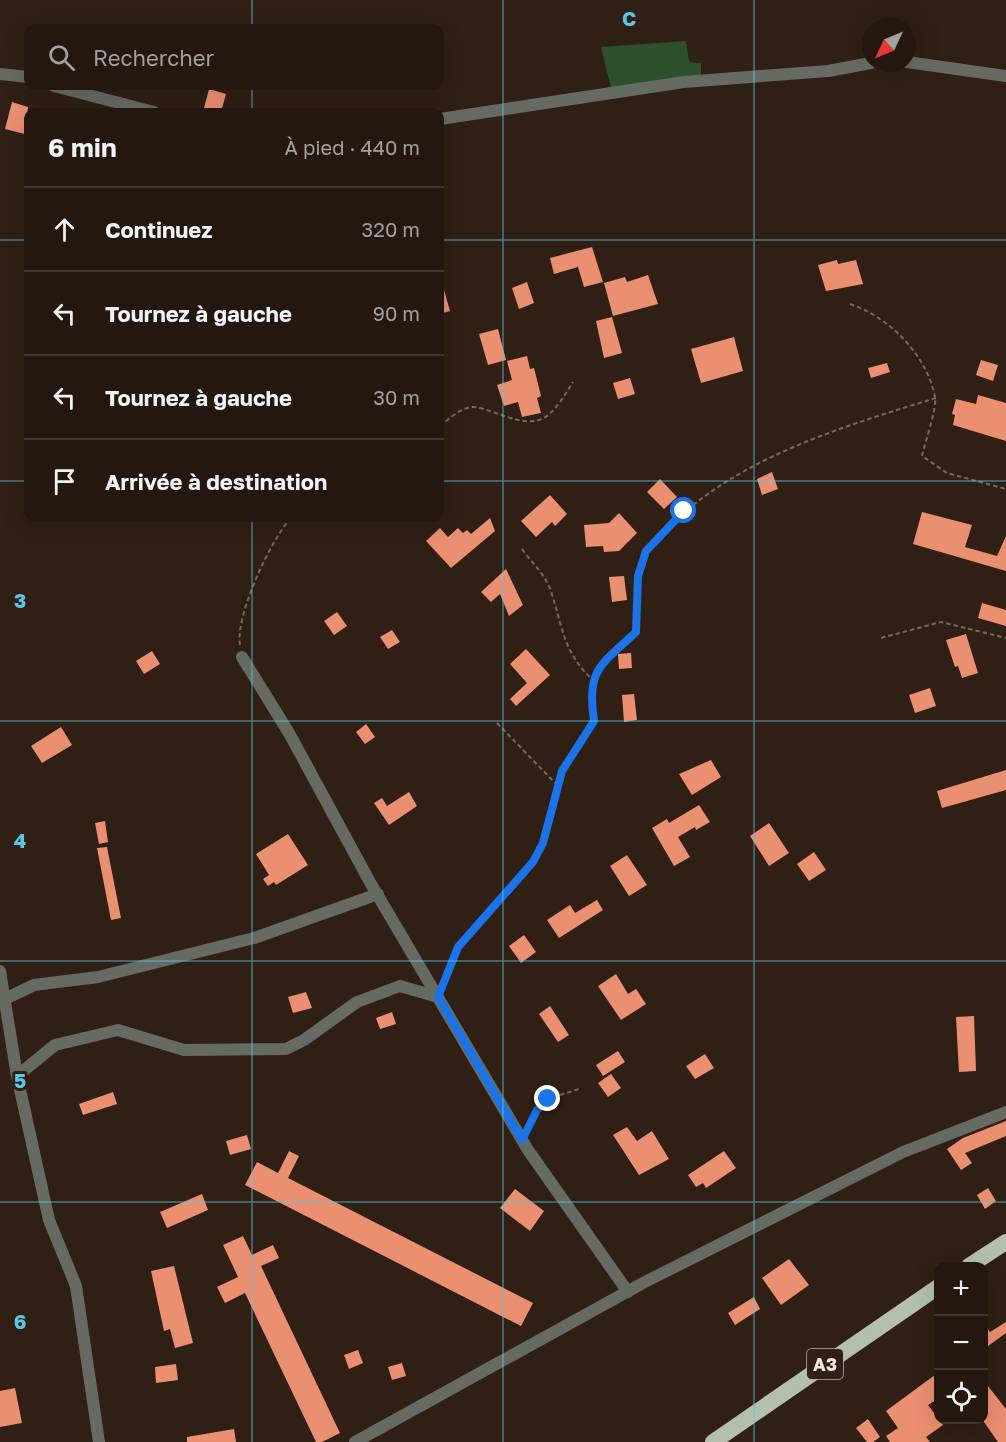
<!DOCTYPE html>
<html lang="fr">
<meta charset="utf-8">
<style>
:root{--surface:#241710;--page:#2c2019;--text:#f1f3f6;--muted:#a39f9f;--line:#413630}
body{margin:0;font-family:"Golos Text",sans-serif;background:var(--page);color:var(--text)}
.controls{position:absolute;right:18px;bottom:18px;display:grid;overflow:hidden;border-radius:12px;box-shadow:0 6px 24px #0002}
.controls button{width:54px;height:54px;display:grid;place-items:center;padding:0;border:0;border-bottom:2px solid var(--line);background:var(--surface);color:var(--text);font:30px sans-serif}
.compass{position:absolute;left:862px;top:18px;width:54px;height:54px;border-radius:50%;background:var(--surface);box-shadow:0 6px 24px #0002;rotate:226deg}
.stop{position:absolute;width:18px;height:18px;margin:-14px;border:4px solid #1a73e8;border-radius:50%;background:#fff}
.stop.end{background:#1a73e8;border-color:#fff;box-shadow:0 2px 6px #0008}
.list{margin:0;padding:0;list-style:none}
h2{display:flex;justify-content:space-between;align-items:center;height:78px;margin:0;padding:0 24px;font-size:26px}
h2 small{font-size:20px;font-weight:400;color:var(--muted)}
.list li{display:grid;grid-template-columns:39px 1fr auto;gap:18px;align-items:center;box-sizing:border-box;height:84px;padding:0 24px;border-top:2px solid var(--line)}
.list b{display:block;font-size:22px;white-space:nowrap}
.list em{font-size:20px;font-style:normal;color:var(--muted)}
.icon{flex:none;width:33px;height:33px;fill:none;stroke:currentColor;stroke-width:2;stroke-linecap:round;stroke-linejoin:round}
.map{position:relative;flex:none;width:1006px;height:1442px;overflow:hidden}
.search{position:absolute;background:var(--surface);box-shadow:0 6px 24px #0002;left:24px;top:24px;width:420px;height:66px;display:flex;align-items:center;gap:15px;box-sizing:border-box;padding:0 21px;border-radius:12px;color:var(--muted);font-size:22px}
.panel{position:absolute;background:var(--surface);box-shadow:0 6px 24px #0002;left:24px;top:108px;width:420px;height:414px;border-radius:12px}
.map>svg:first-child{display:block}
.green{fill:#2c512a}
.building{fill:#eb8f71}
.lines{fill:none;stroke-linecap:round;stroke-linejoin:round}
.path{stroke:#77685f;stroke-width:2;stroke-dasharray:4.5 3;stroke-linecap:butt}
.minor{stroke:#656b63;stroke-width:12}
.trunk{stroke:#b3c0ae;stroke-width:16}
.route{stroke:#1a73e8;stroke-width:8}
.grid{fill:none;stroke:#58c8e4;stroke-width:1.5;stroke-opacity:0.55}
.labels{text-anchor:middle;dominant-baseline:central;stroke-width:6;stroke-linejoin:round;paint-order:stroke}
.shield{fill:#301f15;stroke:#b9aca4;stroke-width:1.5}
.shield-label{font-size:18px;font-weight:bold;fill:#f4e8e1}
.grid-label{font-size:20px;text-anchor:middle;font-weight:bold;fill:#58c8e4;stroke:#301f15;stroke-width:6;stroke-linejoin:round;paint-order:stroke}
</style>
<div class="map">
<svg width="1006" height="1442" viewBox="0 0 1006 1442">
<rect width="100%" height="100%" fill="#301f15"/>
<path class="green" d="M686 41 689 62 701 63V77L611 88 601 47Z"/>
<path class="building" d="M209 89 226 94 221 112H203Z
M12 102 28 107 25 134 5 129Z
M592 247 603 282 584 287 578 267 554 274 550 258Z
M837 260 838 264 856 260 863 284 826 291 818 265Z
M648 275 658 304 613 316 604 283 625 277 627 282Z
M527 282 534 303 519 309 512 288Z
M440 283H442L450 311 440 314Z
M612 317 622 353 604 358 596 321Z
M498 329 506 360 488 365 479 334Z
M734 337 743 371 701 383 691 349Z
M527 356 530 369 534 368 541 396 537 398 541 413 522 417 518 402 504 406 497 385 512 380 507 361Z
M981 360 998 365 993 381 976 375Z
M887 363 890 372 871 378 868 368Z
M630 378 635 394 618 399 613 383Z
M978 395 1006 403V441L953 425 955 415 952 414 956 399 976 404Z
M772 472 778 489 762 495 757 479Z
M660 479 677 497 664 509 647 492Z
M550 495 567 514 555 526 552 522 536 537 521 521Z
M922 512 972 525 965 547 997 556 1006 536V571L913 544Z
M619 513 637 533 619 551 604 552 603 546 586 547 584 525 609 523Z
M490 518 495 531 451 568 426 541 440 528 448 537 458 528 463 533 467 530 471 534Z
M506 569 523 605 509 616 500 594 491 602 481 592Z
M624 576 627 600 612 602 609 577Z
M982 603 1006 610V626L978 618Z
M337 612 347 626 334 635 324 621Z
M392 630 400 642 388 649 380 637Z
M966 634 978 673 962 678 958 666 955 667 946 640Z
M526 649 550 675 516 706 510 699 527 683 510 664Z
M152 651 160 664 144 674 136 661Z
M631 653 632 668 619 669 618 654Z
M930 688 936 706 915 713 909 695Z
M634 694 637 720 624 722 622 695Z
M366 724 375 737 365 744 356 732Z
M61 727 72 745 42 763 31 746Z
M711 760 721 777 692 795 679 774Z
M1006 770V790L942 808 937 791Z
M409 792 417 806 389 825 374 803 382 798 387 806Z
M699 805 710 822 696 830 695 827 678 837 690 857 674 866 652 828 667 819 669 823Z
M105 821 108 842 99 844 95 823Z
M769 823 789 853 769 866 750 836Z
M288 834 308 865 276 885 274 882 268 886 263 879 269 875 256 854Z
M107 847 121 918 111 920 97 848Z
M814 852 826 870 809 881 797 864Z
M627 855 647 885 629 896 610 866Z
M597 900 603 910 559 938 547 920 570 905 575 913Z
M524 935 536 952 521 963 509 946Z
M616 974 628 994 636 989 646 1004 621 1020 598 986Z
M306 992 312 1008 293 1013 288 997Z
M550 1006 569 1035 558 1042 539 1014Z
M392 1012 396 1024 380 1029 376 1018Z
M974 1016 976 1071 959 1072 956 1017Z
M618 1051 625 1062 603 1076 596 1065Z
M705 1054 714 1068 695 1079 686 1066Z
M611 1074 621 1088 608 1097 598 1083Z
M113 1092 117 1104 83 1115 79 1104Z
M1006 1121V1136L965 1153 972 1163 961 1170 947 1149 963 1138Z
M627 1127 637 1141 652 1131 669 1159 639 1175 613 1135Z
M247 1135 251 1149 230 1155 226 1141Z
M289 1151 299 1156 288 1178 533 1303 521 1326 245 1185 257 1162 278 1173Z
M724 1151 736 1168 706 1188 703 1183 696 1187 688 1175Z
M988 1188 996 1201 985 1209 977 1195Z
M515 1189 544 1211 530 1231 500 1208Z
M202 1194 208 1210 167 1228 160 1212Z
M243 1236 252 1255 273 1245 279 1258 261 1266 340 1433 322 1442H316L245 1293 225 1303 217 1287 238 1277 223 1245Z
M789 1259 809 1285 781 1305 762 1278Z
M174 1266 193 1343 175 1348 170 1329 164 1331 151 1271Z
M754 1297 760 1309 735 1325 728 1313Z
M1006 1322V1333L984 1349V1324L990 1332Z
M358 1350 363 1363 349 1369 344 1355Z
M402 1363 406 1376 392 1380 388 1367Z
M176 1364 178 1380 156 1383 155 1367Z
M939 1372V1398L928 1405 943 1425 926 1437 930 1442H890L886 1436 898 1428 886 1411Z
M984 1381 1006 1409V1442H998L984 1422Z
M15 1388 22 1423 0 1427V1391Z
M868 1419 880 1437 873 1442H867L856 1428Z
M234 1429 236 1442H187V1437Z"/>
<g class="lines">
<path class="path" d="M850 304C889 317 927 355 935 397 937 409 925 442 922 456L947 473 1006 489
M440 426C448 420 457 411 467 408 475 405 483 409 490 411 539 429 546 426 573 382
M522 549C532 563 545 574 551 591 563 628 563 653 594 681
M881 638 941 622 1006 638
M240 645C235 616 271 539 291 518
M497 723 557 785
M443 984 458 947 533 862 542 843 562 771 594 721C586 669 601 665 636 632 638 608 633 573 646 551 651 543 661 535 668 528 736 458 844 426 936 398
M528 1124 547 1099 579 1089"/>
<path class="minor" d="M907 62 1006 76
M0 74 28 77
M54 86 154 112
M440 119 684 82 828 71 871 63
M242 657 289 733 371 884 528 1150 628 1292
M0 971 17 1076 49 1220 76 1286 99 1442
M5 999 34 985 98 977 254 938 378 894
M17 1076 55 1045 118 1030 184 1050 286 1049 304 1040 357 1002 400 986 438 997
M355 1442 643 1283 903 1152 1006 1112"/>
<path class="trunk" d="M969 1266 1006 1242
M713 1442 938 1287"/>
</g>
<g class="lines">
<path class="route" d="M548 1099 537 1110 522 1140 438 997 458 947 533 862 543 843 562 771 594 721C586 669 601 665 636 632L638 576 646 551 684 511"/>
</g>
<path class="grid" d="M252 0V28M503 0V1442M754 0V1442M252 86V112M0 240H28M440 240H1006M0 481H28M440 481H1006M252 518V1442M0 721H1006M0 961H1006M0 1202H1006"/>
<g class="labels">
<rect class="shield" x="807" y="1349" width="36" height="30" rx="4.5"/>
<g class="shield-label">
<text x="825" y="1364">A3</text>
</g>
</g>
<g class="grid-label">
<text x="629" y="26">C</text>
<text x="20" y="608">3</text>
<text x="20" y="848">4</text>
<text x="20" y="1088">5</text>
<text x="20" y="1329">6</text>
</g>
</svg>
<div class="controls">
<button>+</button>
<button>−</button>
<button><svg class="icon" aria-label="locate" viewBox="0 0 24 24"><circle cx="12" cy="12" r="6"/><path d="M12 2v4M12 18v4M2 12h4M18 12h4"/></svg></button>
</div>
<svg class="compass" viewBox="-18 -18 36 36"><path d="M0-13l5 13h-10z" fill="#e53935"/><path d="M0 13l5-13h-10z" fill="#a39f9f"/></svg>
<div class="stop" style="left:684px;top:511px"></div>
<div class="stop end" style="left:548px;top:1099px"></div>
<div class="search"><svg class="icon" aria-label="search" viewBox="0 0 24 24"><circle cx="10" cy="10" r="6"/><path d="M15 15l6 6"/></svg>Rechercher</div>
<section class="panel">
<h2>6 min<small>À pied · 440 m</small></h2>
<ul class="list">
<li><svg class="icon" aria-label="ahead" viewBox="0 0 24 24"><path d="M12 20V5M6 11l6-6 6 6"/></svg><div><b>Continuez</b></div><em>320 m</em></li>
<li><svg class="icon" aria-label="left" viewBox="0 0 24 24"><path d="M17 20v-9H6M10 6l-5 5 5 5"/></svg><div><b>Tournez à gauche</b></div><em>90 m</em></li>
<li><svg class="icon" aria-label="left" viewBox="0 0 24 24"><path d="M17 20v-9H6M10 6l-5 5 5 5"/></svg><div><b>Tournez à gauche</b></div><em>30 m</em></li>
<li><svg class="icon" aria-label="arrive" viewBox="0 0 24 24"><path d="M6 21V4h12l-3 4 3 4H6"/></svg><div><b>Arrivée à destination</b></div></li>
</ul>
</section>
</div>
